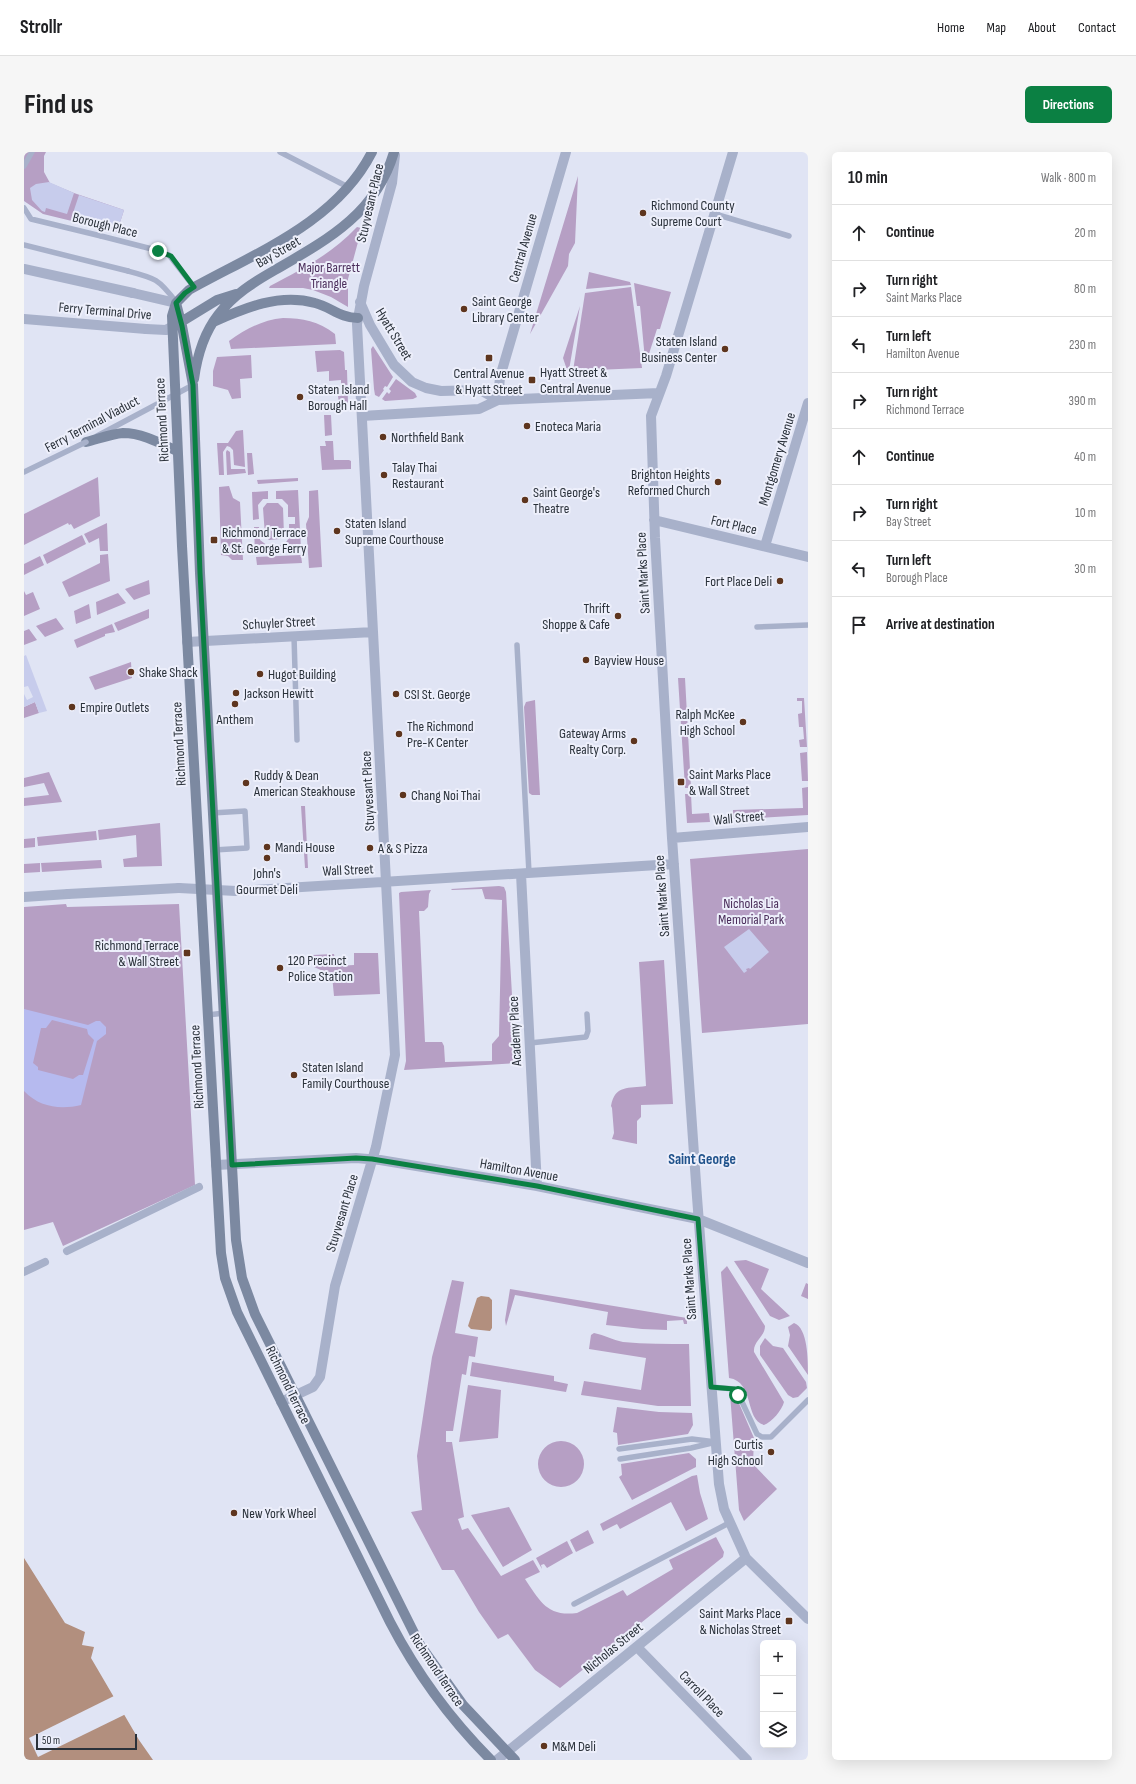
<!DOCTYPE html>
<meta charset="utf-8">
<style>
:root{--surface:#fff;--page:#f6f6f6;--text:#202124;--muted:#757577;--line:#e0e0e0;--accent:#0b8043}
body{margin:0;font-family:"Sofia Sans Condensed",sans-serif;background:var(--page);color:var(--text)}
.controls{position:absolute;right:12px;bottom:12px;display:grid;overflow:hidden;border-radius:6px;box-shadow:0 4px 16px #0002}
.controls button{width:36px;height:36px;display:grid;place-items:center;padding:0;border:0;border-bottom:1px solid var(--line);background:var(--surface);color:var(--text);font:20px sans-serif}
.scale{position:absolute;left:12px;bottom:10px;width:101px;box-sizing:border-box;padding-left:4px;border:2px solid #2a313a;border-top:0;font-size:11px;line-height:14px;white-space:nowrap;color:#2a313a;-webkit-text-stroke:3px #edeffb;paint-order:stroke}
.stop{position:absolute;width:12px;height:12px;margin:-9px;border:3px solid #0b8043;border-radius:50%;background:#fff}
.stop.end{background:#0b8043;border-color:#fff;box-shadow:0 1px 4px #0008}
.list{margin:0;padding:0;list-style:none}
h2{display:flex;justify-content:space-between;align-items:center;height:52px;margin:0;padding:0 16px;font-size:17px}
h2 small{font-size:13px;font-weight:400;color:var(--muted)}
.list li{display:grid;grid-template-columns:26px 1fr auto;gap:12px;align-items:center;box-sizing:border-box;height:56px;padding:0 16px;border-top:1px solid var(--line)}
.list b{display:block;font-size:15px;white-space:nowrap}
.list p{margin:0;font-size:13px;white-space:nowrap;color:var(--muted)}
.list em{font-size:13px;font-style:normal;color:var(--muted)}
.icon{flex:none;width:22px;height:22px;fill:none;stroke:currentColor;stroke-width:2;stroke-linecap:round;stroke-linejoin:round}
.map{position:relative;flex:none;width:784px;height:1608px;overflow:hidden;border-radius:6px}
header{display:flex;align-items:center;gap:24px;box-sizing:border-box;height:56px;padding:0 20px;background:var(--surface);border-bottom:1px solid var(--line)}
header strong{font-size:19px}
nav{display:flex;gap:22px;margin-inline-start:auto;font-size:14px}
.intro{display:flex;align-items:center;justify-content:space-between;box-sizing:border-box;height:96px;padding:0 24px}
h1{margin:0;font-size:28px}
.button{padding:10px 18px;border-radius:6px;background:var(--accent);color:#fff;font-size:14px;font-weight:700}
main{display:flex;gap:24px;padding:0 24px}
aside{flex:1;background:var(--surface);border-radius:6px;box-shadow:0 4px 16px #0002}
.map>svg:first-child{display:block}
.green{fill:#b69fc4}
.sand{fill:#b6baef;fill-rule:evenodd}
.plaza{fill:#c7ccec}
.water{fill:#b28f7e}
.pier{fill:#e0e4f4}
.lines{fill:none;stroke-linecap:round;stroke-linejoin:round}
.service{stroke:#a8b1ca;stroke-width:5.5}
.pedestrian{stroke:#a8b1ca;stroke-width:8}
.minor{stroke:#a8b1ca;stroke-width:10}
.secondary{stroke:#7c89a1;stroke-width:10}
.service-bridge{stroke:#a8b1ca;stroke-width:5.5}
.minor-bridge{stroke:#a8b1ca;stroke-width:10}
.route{stroke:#0b8043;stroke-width:5}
.poi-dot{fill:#5e351e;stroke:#edeffb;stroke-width:1.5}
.labels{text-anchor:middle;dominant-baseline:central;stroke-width:4;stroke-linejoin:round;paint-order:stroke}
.street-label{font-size:14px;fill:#2a313a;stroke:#edeffb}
.poi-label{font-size:14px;fill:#2a313a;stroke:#edeffb;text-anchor:start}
.park-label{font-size:14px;fill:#4a2d5a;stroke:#edeffb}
.neighbourhood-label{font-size:15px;font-weight:bold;fill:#21538c;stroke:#edeffb}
</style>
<header>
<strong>Strollr</strong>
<nav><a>Home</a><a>Map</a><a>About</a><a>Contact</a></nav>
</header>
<div class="intro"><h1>Find us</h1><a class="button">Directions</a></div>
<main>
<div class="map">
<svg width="784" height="1608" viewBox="0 0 784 1608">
<rect width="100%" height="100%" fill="#e0e4f4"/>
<path class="green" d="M0 0H22L20 4V20L26 31 50 41 100 58 93 80 19 62 0 49Z
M554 24 551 91 545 102 544 114 506 182Z
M333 75 337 76V79L324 127V155L307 145 289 138 279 136H245L246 134C280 116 306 103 333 75Z
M565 120 606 130 607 133 562 137Z
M610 131 647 140 636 177H633L623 208H621L616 154H613Z
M607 135 618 216 549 219 561 141Z
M556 154 545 218H543L539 206Z
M259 166C279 166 294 169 311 182L312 192 207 197 205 189C222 177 238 168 259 166Z
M349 194 369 225 363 235 361 234 359 237 360 238 355 245 351 243 350 237 347 197Z
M316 198 320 200 321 218H323L324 252H315L314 244H317V228L305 229V219L293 220 291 199Z
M227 203 228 226 216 227 217 246 208 247 204 238 189 234V219L193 205Z
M372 227 391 241 393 245 389 247 361 249 358 247 363 240 365 242 367 239 365 237Z
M307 263 308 283 301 284 300 263Z
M219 278 221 315 210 313 209 298 206 295 203 294 199 300 200 323H195L193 291H204L212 279Z
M301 289H309L310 308H325L327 309V317L298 318 296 294H302Z
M203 298 206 300 207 317H221L222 321 203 323 202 300Z
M223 301H228L230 322 224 323Z
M74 325 76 364 50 377 47 372 45 373 44 371 0 393V362Z
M274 326V329L234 332 233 328Z
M205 334 209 346 216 350 219 408H208L204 404 197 403 195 335Z
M274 338 277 398 256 400 255 393H260L265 386V372H271V365H264V353L258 347H252V339Z
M294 338 298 415 285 416 282 372 285 365V339Z
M244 339V347H239L234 353 235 367 229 368 228 340Z
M243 351H254L259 356 260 383 256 387 245 388 241 384 239 356Z
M83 371 84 399H76L75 386 65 391 60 382Z
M230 375H235L236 388 244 394H247L248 401 231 402Z
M58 383 62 392 23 412 19 403Z
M84 402 86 429 45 445 38 430 76 411V403Z
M277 403 278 411 233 413 232 405Z
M16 404 20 413 0 423V412Z
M125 428 126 442 110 448 101 437Z
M0 439 2 443 9 440 16 457 0 464Z
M94 441 102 451 73 463 72 450Z
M65 452 67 466 52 472 50 459Z
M125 457V466L94 479 90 471Z
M32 466 40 477 21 485 12 474Z
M88 472 91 480 81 482V484L53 496 50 488Z
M5 477 13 488 0 493V479Z
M107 510 108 526 71 538 65 525Z
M654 526H661L667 636H661Z
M773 546H780L783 595H776L775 588 780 587 779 575H775L774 562 778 561V549H773Z
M511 548 516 643H508L505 641 500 555 502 550Z
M11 550 15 561 0 566V555Z
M783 600 784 629H778L776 601Z
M25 620 38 650 0 654V646L25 643 20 631 0 635V626Z
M784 635V663L702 668V666L709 665V658L779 656 778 636Z
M661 642H667L668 662 685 661 686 670 663 671Z
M277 654H281L284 716H281Z
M136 671 138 714 100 715 99 707 113 705 112 683 75 688 74 678Z
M72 679 73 688 14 694 13 685Z
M11 686V695L0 696V687Z
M784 697V872L678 881 666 707Z
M77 708 78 716 18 720 17 711Z
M16 711V720L0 721V712Z
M475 734 480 735 482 740 492 911 380 918 382 909 375 741 377 740 407 738 405 742 404 755 400 759H395L401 890H418L420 894 421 910 468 909V892L475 884 478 748 461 747 458 737 428 738 427 737Z
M42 752 43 755 155 752 171 1033 39 1094 29 1070 0 1078V755Z
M330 801H354L356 842 310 844 308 823 290 815 289 803 310 802 312 814 330 813Z
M640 808 649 952 617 953V965L613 969V992L588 987 590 981 588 956 587 954C591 932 605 937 622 934L615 810Z
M722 1108 745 1117 737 1137 766 1164 755 1168 746 1164 710 1109Z
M703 1114 741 1174C741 1185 729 1189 730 1200L760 1250C758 1258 748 1270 740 1273 720 1267 731 1230 705 1226L697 1120Z
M428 1128 440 1130 431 1181 454 1185 451 1205 445 1204 442 1223 438 1222 429 1279H422V1290H428L440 1365 434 1367 438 1378 444 1376 477 1424 509 1408 516 1420 501 1427C516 1449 523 1465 553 1461L599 1438 603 1444 649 1417 645 1408 692 1385 700 1400 699 1405 536 1536 511 1518 484 1482 474 1487 455 1460 430 1418H418L387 1360 398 1358 393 1304 408 1205Z
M782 1131 784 1132V1147L777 1144Z
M486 1137 663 1166V1172H660L659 1168 643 1169V1178L618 1177 582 1173 584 1160 491 1143 482 1174 481 1168Z
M770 1171C784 1176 784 1208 784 1223L764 1194 766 1183 764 1175Z
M570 1181C581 1183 588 1188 599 1190 621 1192 643 1192 665 1192L667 1254H634L557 1243 560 1229 617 1238 622 1206 565 1197 567 1183Z
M741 1186 749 1194 759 1196 782 1230 783 1236 774 1245 769 1246 764 1243 736 1203V1194Z
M448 1210 530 1224V1229L544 1232 542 1240 446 1224Z
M444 1233 477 1238 474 1286 435 1290Z
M706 1242 714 1249 730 1286 729 1312 753 1337 720 1369 715 1358Z
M593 1255 635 1260 668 1261 669 1273 664 1282 594 1293 593 1281 589 1280Z
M514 1312a23 23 0 1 1 46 0a23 23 0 1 1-46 0Z
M665 1301 672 1307V1315L608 1348 595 1325 598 1323 597 1312Z
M673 1323 676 1341 684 1367 662 1379 647 1350 596 1377 593 1372 579 1379 576 1372 668 1324Z
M485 1355 508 1398 479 1415 447 1363Z
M564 1378 570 1391 552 1400 546 1388Z
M543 1389 549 1401 523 1416 520 1412 517 1413 518 1417 512 1406Z"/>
<path class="sand" d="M0 857 64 873 72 869H76L82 875V882L73 889 57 953C36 958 15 955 0 939ZM28 868 63 877 64 882 70 888 59 923H55L49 927 14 918V915L9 911 17 876H22Z"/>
<path class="plaza" d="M25 30 50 41 43 62 22 56 21 60 18 59 8 48 6 36 12 32Z
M55 43 100 58 94 77 48 64Z
M2 503 23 559 15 561 11 550 0 555V542L3 548 9 545 4 534 0 535V504Z
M725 777 745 800 726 817 725 816 722 817 723 819 720 821 700 795Z"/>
<path class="water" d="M457 1144 465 1145 468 1148V1176L466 1179 447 1177 444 1174 453 1146Z
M0 1406 41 1471 61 1480 58 1493 70 1495 67 1506 115 1588 129 1608H0Z"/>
<path class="pier" d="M92 1543 102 1562 14 1605 5 1586Z"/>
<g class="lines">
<path class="service" d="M256 0 324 35
M0 14 8 0
M0 56 7 67 77 84
M691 62 765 84
M128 97 145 103 170 135
M104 119C131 126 135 127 152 150
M73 284 169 233
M733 475 784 473
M270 484 273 588
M493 493 505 721
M188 661 221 659 223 696 190 698
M184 863 200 861
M506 891 562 885 564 879 563 862
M687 1235 710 1237 719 1252 733 1282 738 1285H747L784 1248
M595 1297 668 1287 692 1290
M596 1307 667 1296 688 1291
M550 1452 705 1371"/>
<path class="pedestrian" d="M43 1099 175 1035
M0 1120 21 1110"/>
<path class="minor" d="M709 0 642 224 627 264 631 386 648 686 673 1045 695 1332 700 1357 722 1406 784 1467
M109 141 152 151
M336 150 346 173 370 213 388 230 402 236 417 239 456 238 474 248
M122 177 142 178 155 171
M474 248 476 225 542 0
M338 264 455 257 474 248 635 241
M630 368 784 405
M741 394 784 251
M163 490 349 480
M648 686 784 675
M497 722 513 1034
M155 736 212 739 650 712
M0 745 44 742
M192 1013 332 1006 356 1008 513 1034 674 1067 784 1111
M257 1250 289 1235 296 1225 311 1134 352 995 371 903 333 172 340 134 368 31 371 3
M613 1495 723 1608
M473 1608 722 1406"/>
<path class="secondary" d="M348 0C312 71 231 101 165 138L152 151 148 164 158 394 197 1101 201 1126 213 1160 366 1470C393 1522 426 1567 467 1608
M152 151 158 174 169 233 176 421 212 1088 218 1126 231 1162 396 1493 439 1553 491 1608
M157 170 193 148 212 142
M189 170C221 156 255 141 291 151 307 155 316 166 334 166
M170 227C173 205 180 181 194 163 209 143 230 130 251 118 303 88 352 62 370 0
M62 290C74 287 87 282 99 281 118 281 136 291 153 299"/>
<path class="service-bridge" d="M77 84 128 97
M0 93 104 119
M0 320 62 290"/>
<path class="minor-bridge" d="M0 117 109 141
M0 167 122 177
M44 742 155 736"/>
</g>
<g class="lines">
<path class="route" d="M134 99 147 104 170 135 161 141 152 151 158 174 169 233 176 421 208 1013 332 1006 348 1007 513 1034 674 1067 687 1235 710 1237 714 1243"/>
</g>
<g class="poi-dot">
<circle cx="619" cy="61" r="4"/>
<circle cx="440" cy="157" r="4"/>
<circle cx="701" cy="197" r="4"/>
<rect x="461" y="202" width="8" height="8" rx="2"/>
<rect x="504" y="224" width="8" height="8" rx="2"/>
<circle cx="276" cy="245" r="4"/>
<circle cx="503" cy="274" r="4"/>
<circle cx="359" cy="285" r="4"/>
<circle cx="360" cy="323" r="4"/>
<circle cx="694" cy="330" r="4"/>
<circle cx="501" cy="348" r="4"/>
<circle cx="313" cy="379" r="4"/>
<rect x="186" y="384" width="8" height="8" rx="2"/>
<circle cx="756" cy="429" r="4"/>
<circle cx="594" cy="464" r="4"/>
<circle cx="562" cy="508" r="4"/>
<circle cx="107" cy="520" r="4"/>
<circle cx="236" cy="522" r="4"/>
<circle cx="212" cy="541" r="4"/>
<circle cx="372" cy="542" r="4"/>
<circle cx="211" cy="552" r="4"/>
<circle cx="48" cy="555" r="4"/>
<circle cx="719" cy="570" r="4"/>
<circle cx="375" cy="582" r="4"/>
<circle cx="610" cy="589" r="4"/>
<rect x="653" y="626" width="8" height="8" rx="2"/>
<circle cx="222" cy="631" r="4"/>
<circle cx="379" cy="643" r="4"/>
<circle cx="243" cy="695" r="4"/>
<circle cx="346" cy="696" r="4"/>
<circle cx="243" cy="706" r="4"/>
<rect x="159" y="797" width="8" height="8" rx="2"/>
<circle cx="256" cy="816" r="4"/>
<circle cx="270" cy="923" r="4"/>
<circle cx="747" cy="1300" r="4"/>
<circle cx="210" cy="1361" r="4"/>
<rect x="761" y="1465" width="8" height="8" rx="2"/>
<circle cx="520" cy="1594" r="4"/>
</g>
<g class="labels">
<g class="street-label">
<text transform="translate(346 51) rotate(-77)">Stuyvesant Place</text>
<text transform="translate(81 73) rotate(14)">Borough Place</text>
<text transform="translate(499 96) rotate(-74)">Central Avenue</text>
<text transform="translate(254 100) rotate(-30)">Bay Street</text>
<text transform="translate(81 159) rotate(5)">Ferry Terminal Drive</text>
<text transform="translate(370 182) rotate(59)">Hyatt Street</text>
<text transform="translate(138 268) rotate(-93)">Richmond Terrace</text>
<text transform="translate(68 272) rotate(-28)">Ferry Terminal Viaduct</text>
<text transform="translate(753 307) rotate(-73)">Montgomery Avenue</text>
<text transform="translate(710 373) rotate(13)">Fort Place</text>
<text transform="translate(619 421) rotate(-93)">Saint Marks Place</text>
<text transform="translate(255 471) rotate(-3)">Schuyler Street</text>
<text transform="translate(155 592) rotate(-93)">Richmond Terrace</text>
<text transform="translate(344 639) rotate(-93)">Stuyvesant Place</text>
<text transform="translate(715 666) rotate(-5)">Wall Street</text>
<text transform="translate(324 718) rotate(-3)">Wall Street</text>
<text transform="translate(638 744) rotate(-94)">Saint Marks Place</text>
<text transform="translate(491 879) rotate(-93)">Academy Place</text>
<text transform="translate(173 915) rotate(-93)">Richmond Terrace</text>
<text transform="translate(495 1018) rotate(10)">Hamilton Avenue</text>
<text transform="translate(318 1061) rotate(-73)">Stuyvesant Place</text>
<text transform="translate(665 1127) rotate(-94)">Saint Marks Place</text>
<text transform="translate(264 1233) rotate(64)">Richmond Terrace</text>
<text transform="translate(589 1496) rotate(-39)">Nicholas Street</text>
<text transform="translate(413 1518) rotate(56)">Richmond Terrace</text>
<text transform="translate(678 1542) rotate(46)">Carroll Place</text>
</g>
<g class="poi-label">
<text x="627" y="53">Richmond County<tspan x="627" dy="16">Supreme Court</tspan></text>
<text x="448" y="149">Saint George<tspan x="448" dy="16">Library Center</tspan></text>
<text x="693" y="189" text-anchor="end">Staten Island<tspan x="693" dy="16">Business Center</tspan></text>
<text x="516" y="220">Hyatt Street &amp;<tspan x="516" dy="16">Central Avenue</tspan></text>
<text x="465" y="221" text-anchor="middle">Central Avenue<tspan x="465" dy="16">&amp; Hyatt Street</tspan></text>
<text x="284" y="237">Staten Island<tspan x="284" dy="16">Borough Hall</tspan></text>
<text x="511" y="274">Enoteca Maria</text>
<text x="367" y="285">Northfield Bank</text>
<text x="368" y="315">Talay Thai<tspan x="368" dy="16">Restaurant</tspan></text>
<text x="686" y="322" text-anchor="end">Brighton Heights<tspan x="686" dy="16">Reformed Church</tspan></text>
<text x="509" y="340">Saint George's<tspan x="509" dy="16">Theatre</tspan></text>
<text x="321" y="371">Staten Island<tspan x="321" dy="16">Supreme Courthouse</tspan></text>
<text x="198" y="380">Richmond Terrace<tspan x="198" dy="16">&amp; St. George Ferry</tspan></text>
<text x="748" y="429" text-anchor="end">Fort Place Deli</text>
<text x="586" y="456" text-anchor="end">Thrift<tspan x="586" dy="16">Shoppe &amp; Cafe</tspan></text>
<text x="570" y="508">Bayview House</text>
<text x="115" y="520">Shake Shack</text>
<text x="244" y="522">Hugot Building</text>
<text x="220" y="541">Jackson Hewitt</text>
<text x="380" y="542">CSI St. George</text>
<text x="56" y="555">Empire Outlets</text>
<text x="711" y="562" text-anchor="end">Ralph McKee<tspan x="711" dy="16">High School</tspan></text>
<text x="211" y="567" text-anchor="middle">Anthem</text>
<text x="383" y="574">The Richmond<tspan x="383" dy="16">Pre-K Center</tspan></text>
<text x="602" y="581" text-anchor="end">Gateway Arms<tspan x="602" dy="16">Realty Corp.</tspan></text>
<text x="665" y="622">Saint Marks Place<tspan x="665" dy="16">&amp; Wall Street</tspan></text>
<text x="230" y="623">Ruddy &amp; Dean<tspan x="230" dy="16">American Steakhouse</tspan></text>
<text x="387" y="643">Chang Noi Thai</text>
<text x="251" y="695">Mandi House</text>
<text x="354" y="696">A &amp; S Pizza</text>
<text x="243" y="721" text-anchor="middle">John's<tspan x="243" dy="16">Gourmet Deli</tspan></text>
<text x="155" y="793" text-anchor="end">Richmond Terrace<tspan x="155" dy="16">&amp; Wall Street</tspan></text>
<text x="264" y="808">120 Precinct<tspan x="264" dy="16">Police Station</tspan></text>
<text x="278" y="915">Staten Island<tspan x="278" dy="16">Family Courthouse</tspan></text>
<text x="739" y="1292" text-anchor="end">Curtis<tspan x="739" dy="16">High School</tspan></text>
<text x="218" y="1361">New York Wheel</text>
<text x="757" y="1461" text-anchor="end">Saint Marks Place<tspan x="757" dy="16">&amp; Nicholas Street</tspan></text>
<text x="528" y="1594">M&amp;M Deli</text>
</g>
<g class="park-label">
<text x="305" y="115">Major Barrett<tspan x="305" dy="16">Triangle</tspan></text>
<text x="727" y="751">Nicholas Lia<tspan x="727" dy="16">Memorial Park</tspan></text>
</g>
<g class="neighbourhood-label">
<text x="678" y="1007">Saint George</text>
</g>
</g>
</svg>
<div class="controls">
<button>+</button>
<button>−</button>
<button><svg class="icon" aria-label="layers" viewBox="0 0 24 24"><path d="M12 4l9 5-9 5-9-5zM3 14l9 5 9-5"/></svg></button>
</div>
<div class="scale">50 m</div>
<div class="stop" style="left:714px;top:1243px"></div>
<div class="stop end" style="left:134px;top:99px"></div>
</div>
<aside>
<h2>10 min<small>Walk · 800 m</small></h2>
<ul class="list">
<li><svg class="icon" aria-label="ahead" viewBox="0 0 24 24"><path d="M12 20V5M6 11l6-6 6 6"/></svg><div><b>Continue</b></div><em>20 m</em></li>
<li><svg class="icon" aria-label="right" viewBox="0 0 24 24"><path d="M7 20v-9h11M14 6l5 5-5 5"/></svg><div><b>Turn right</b><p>Saint Marks Place</p></div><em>80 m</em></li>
<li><svg class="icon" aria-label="left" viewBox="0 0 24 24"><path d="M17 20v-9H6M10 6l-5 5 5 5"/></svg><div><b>Turn left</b><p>Hamilton Avenue</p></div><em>230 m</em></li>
<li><svg class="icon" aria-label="right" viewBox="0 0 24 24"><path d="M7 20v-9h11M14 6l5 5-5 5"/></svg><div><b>Turn right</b><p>Richmond Terrace</p></div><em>390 m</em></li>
<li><svg class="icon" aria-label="ahead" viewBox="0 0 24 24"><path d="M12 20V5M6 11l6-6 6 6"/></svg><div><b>Continue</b></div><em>40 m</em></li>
<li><svg class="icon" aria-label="right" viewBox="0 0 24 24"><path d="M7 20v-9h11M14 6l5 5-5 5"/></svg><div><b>Turn right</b><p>Bay Street</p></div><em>10 m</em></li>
<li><svg class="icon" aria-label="left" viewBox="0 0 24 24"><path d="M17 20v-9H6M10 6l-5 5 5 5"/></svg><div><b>Turn left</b><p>Borough Place</p></div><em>30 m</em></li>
<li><svg class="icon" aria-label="arrive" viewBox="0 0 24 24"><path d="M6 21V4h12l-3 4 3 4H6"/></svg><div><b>Arrive at destination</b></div></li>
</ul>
</aside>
</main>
